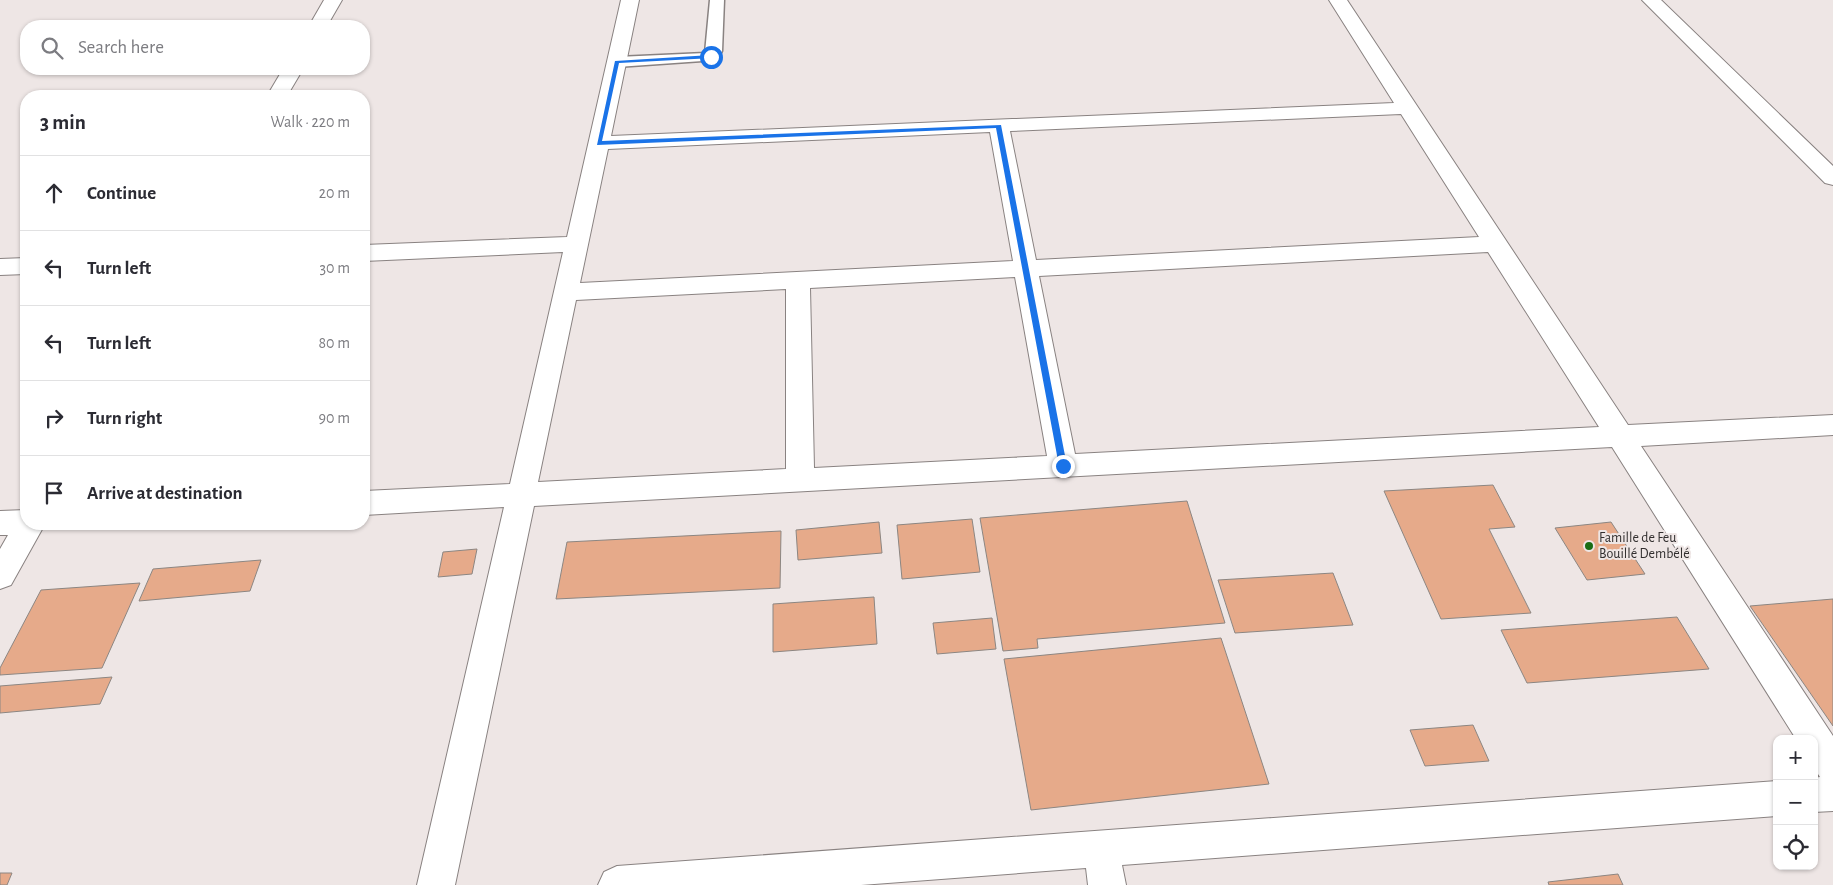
<!DOCTYPE html>
<meta charset="utf-8">
<style>
:root{--surface:#fff;--page:#f7f7f7;--text:#2b2b33;--muted:#7c7c81;--line:#e1e1e2}
body{margin:0;font-family:"Alegreya Sans",sans-serif;background:var(--page);color:var(--text)}
.controls{position:absolute;right:15px;bottom:15px;display:grid;overflow:hidden;border-radius:10px;box-shadow:0 1px 4px #0004}
.controls button{width:45px;height:45px;display:grid;place-items:center;padding:0;border:0;border-bottom:1px solid var(--line);background:var(--surface);color:var(--text);font:25px sans-serif}
.stop{position:absolute;width:15px;height:15px;margin:-11px;border:4px solid #1a73e8;border-radius:50%;background:#fff}
.stop.end{background:#1a73e8;border-color:#fff;box-shadow:0 1px 5px #0008}
.list{margin:0;padding:0;list-style:none}
h2{display:flex;justify-content:space-between;align-items:center;height:65px;margin:0;padding:0 20px;font-size:21px}
h2 small{font-size:16px;font-weight:400;color:var(--muted)}
.list li{display:grid;grid-template-columns:32px 1fr auto;gap:15px;align-items:center;box-sizing:border-box;height:75px;padding:0 20px;border-top:1px solid var(--line)}
.list b{display:block;font-size:19px;white-space:nowrap}
.list em{font-size:16px;font-style:normal;color:var(--muted)}
.icon{flex:none;width:28px;height:28px;fill:none;stroke:currentColor;stroke-width:2;stroke-linecap:round;stroke-linejoin:round}
.map{position:relative;flex:none;width:1833px;height:885px;overflow:hidden}
.search{position:absolute;background:var(--surface);box-shadow:0 1px 4px #0004;left:20px;top:20px;width:350px;height:55px;display:flex;align-items:center;gap:12px;box-sizing:border-box;padding:0 18px;border-radius:20px;color:var(--muted);font-size:19px}
.panel{position:absolute;background:var(--surface);box-shadow:0 1px 4px #0004;left:20px;top:90px;width:350px;height:440px;border-radius:20px}
.map>svg:first-child{display:block}
.building{fill:#e6aa8a;stroke:#8c8682}
.lines{fill:none;stroke-linecap:round;stroke-linejoin:round}
.lane-casing{stroke:#898281;stroke-width:3}
.street-casing{stroke:#898281;stroke-width:2}
.lane{fill:#fff;fill-rule:evenodd}
.street{fill:#fff;fill-rule:evenodd}
.route{fill:#1a73e8}
.poi-dot{fill:#196d15;stroke:#eee6e5;stroke-width:2}
.labels{text-anchor:middle;dominant-baseline:central;stroke-width:4;stroke-linejoin:round;paint-order:stroke}
.poi-label{font-size:14px;fill:#322f2f;stroke:#eee6e5;text-anchor:start}
</style>
<div class="map">
<svg width="1833" height="885" viewBox="0 0 1833 885">
<rect width="100%" height="100%" fill="#eee6e5"/>
<path class="building" d="M1493 485 1515 527 1489 529 1531 613 1441 619 1384 491Z
M1187 501 1225 623 1037 639 1038 648 1003 651 980 518Z
M972 519 980 572 902 579 897 525Z
M879 522 882 553 798 560 796 530Z
M1611 522 1645 574 1587 580 1555 528Z
M781 531 780 588 556 599 567 542Z
M477 549 472 574 438 577 443 552Z
M261 560 250 591 139 601 153 569Z
M1333 573 1353 625 1235 633 1218 580Z
M140 583 102 668 0 675V668L41 590Z
M874 597 877 644 773 652V604Z
M1833 599V726L1750 606Z
M1677 617 1709 669 1527 683 1501 630Z
M992 618 996 649 937 654 933 623Z
M1221 638 1269 784 1031 810 1004 659Z
M112 677 100 704 0 713V686Z
M1473 725 1489 761 1425 766 1410 730Z
M0 873H12L7 885H0Z
M1618 874 1623 885H1549L1548 882Z"/>
<g class="lines">
<defs>
<path id="lane" d="M710 0H724L722 51 717 60 617 67 611 65 609 62 611 59 617 57 705 53Z"/>
<path id="street" d="M324 0H342L327 26H309Z
M621 0H639L611 136 1394 103 1329 0H1347L1628 425 1833 415V435L1641 446 1833 736V811L1814 812V778L1820 777 1814 768V739H1796L1612 447 534 506 455 885H417L504 507 364 515V491L510 484 563 252 364 261V245L567 237ZM1401 114 1479 237 1036 260 1010 131ZM990 132 1013 261 580 283 608 149ZM1488 252 1599 427 1075 454 1039 276ZM1015 277 1047 456 814 468 810 288ZM786 289V469L538 482 576 300Z
M1642 0H1661L1833 166V185L1825 183Z
M283 69H303L287 96H267Z
M26 258V274L0 275V259Z
M26 510V524H45L11 585 0 589V549L8 535H0V511Z
M1777 781V816L1122 865 1126 885H1088L1086 868 861 885H598L604 872 617 866Z"/>
</defs>
<use href="#lane" class="lane-casing"/>
<use href="#street" class="street-casing"/>
<use href="#lane" class="lane"/>
<use href="#street" class="street"/>
</g>
<path class="route" d="M711 55 713 58 619 63 602 141 1001 125 1067 466 1066 469H1060L1059 466 996 128 597 145 615 61Z"/>
<circle class="poi-dot" cx="1589" cy="546" r="5"/>
<g class="labels">
<g class="poi-label">
<text x="1599" y="538">Famille de Feu<tspan x="1599" dy="16">Bouillé Dembélé</tspan></text>
</g>
</g>
</svg>
<div class="controls">
<button>+</button>
<button>−</button>
<button><svg class="icon" aria-label="locate" viewBox="0 0 24 24"><circle cx="12" cy="12" r="6"/><path d="M12 2v4M12 18v4M2 12h4M18 12h4"/></svg></button>
</div>
<div class="stop" style="left:711px;top:57px"></div>
<div class="stop end" style="left:1063px;top:466px"></div>
<div class="search"><svg class="icon" aria-label="search" viewBox="0 0 24 24"><circle cx="10" cy="10" r="6"/><path d="M15 15l6 6"/></svg>Search here</div>
<section class="panel">
<h2>3 min<small>Walk · 220 m</small></h2>
<ul class="list">
<li><svg class="icon" aria-label="ahead" viewBox="0 0 24 24"><path d="M12 20V5M6 11l6-6 6 6"/></svg><div><b>Continue</b></div><em>20 m</em></li>
<li><svg class="icon" aria-label="left" viewBox="0 0 24 24"><path d="M17 20v-9H6M10 6l-5 5 5 5"/></svg><div><b>Turn left</b></div><em>30 m</em></li>
<li><svg class="icon" aria-label="left" viewBox="0 0 24 24"><path d="M17 20v-9H6M10 6l-5 5 5 5"/></svg><div><b>Turn left</b></div><em>80 m</em></li>
<li><svg class="icon" aria-label="right" viewBox="0 0 24 24"><path d="M7 20v-9h11M14 6l5 5-5 5"/></svg><div><b>Turn right</b></div><em>90 m</em></li>
<li><svg class="icon" aria-label="arrive" viewBox="0 0 24 24"><path d="M6 21V4h12l-3 4 3 4H6"/></svg><div><b>Arrive at destination</b></div></li>
</ul>
</section>
</div>
